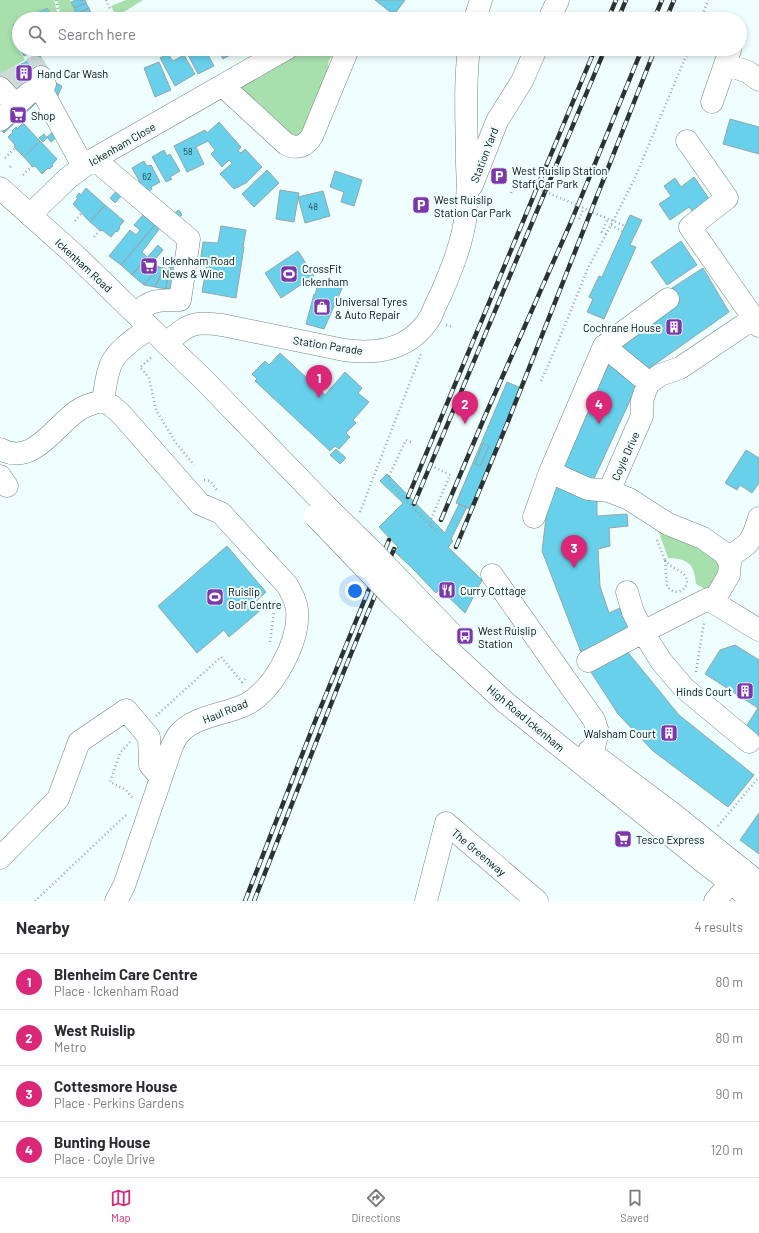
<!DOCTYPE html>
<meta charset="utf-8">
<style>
:root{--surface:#fff;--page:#f7f7f7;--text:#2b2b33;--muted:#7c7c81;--line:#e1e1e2;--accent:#db2777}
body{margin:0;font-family:Barlow,sans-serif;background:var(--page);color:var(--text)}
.you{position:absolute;left:355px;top:591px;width:14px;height:14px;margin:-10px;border:3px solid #fff;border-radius:50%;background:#1a73e8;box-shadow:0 0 0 6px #1a73e833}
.badge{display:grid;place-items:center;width:26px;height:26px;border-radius:50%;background:var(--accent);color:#fff;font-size:13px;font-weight:700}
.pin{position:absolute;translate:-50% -33px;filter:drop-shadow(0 1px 2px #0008)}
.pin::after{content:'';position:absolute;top:21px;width:14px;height:12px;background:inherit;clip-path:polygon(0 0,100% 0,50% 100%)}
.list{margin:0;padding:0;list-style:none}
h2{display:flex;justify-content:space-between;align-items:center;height:52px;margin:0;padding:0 16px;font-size:17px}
h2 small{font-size:13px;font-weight:400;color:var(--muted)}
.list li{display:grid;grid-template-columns:26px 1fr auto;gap:12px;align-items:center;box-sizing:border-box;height:56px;padding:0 16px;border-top:1px solid var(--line)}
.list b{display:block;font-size:15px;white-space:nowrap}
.list p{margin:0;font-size:13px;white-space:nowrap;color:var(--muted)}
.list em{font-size:13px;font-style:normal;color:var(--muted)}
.icon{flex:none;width:22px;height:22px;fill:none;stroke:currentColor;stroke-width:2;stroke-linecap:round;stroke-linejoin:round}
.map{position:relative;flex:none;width:759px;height:901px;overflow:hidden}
.search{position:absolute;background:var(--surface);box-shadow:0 2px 6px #0003;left:12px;right:12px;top:12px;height:44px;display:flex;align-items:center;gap:10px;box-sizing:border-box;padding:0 14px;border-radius:22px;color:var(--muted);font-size:15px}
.sheet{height:276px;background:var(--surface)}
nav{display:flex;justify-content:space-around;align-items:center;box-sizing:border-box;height:56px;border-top:1px solid var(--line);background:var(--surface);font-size:11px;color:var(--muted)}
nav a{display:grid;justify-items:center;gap:2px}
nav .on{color:var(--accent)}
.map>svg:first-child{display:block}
.green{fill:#a8e0ad}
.building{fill:#68d0ea;stroke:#97a5a8}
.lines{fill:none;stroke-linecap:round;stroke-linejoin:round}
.minor-tunnel{stroke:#ccdbda;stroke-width:22;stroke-dasharray:22 11;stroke-linecap:butt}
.minor-casing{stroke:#758483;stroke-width:23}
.major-casing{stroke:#758483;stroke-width:23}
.path{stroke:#9aa6a5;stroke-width:2.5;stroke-dasharray:1 3;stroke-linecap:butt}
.minor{stroke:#fff;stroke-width:22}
.major{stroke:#fff;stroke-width:22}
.rail-casing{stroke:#2c3332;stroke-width:4.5}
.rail{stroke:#effffe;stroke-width:3;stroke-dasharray:9;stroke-linecap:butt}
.major-bridge-casing{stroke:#758483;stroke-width:23;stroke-linecap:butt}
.path-bridge{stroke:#9aa6a5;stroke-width:2.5;stroke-dasharray:1 3;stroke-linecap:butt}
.major-bridge{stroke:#fff;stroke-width:22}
.labels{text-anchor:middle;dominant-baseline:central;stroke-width:4;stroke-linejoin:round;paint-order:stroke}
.number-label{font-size:9px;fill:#1f3d44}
.poi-label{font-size:11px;fill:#070c0c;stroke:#effffe;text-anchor:start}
.street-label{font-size:11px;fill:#070c0c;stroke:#effffe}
</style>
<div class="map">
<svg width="759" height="901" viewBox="0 0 759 901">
<rect width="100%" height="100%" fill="#effffe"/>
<path class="green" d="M0 0H54L59 19H53L47 8 25 19H19V22L13 25 19 37V49L25 60 0 74Z
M57 0H70L79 19H62Z
M126 0H143L119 15 115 14 111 6Z
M294 49H342C334 54 324 60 330 71L307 135 295 143 242 96 238 81Z
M657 527 707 545 723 565 709 591 696 584C694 563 688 559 668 558Z"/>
<path class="building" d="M76 0H85L86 3 74 8 71 2Z
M375 0H405L394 15Z
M86 3 89 8 76 14 74 8Z
M47 8 53 19H25Z
M89 8 91 14 79 19 76 14Z
M409 14 422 18V19H407Z
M393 15 406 19H392Z
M19 22V37L13 25Z
M25 49H31L32 52 24 56 21 51Z
M185 49H205L214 66 198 74Z
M218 49H241L223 59Z
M39 54 48 70 8 93 0 79V76Z
M168 54 173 61 184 55 195 74 175 86 160 58Z
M159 62 171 90 155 97 144 68Z
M56 83 62 86 57 98 50 95Z
M30 97 36 103 4 133 0 129Z
M730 119 759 127V154L723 144Z
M219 122 241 147 238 151 241 153 245 149 262 167 246 183 234 189 220 174 232 163 229 160 222 167 211 154 215 150 208 141 196 147 204 164 187 172 174 146 205 130 207 133Z
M23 123 40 141 24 157 14 147 15 145 8 137 13 132 12 131 16 127 17 129Z
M55 130 59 135 51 142 47 137Z
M44 134 47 138 43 142 39 138Z
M40 141 57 159 52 165 53 166 49 169 48 168 42 174 35 166 33 167 24 157Z
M164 150 167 156 170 154 180 171 170 177 172 179 166 182 152 157Z
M144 161 147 166 151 165 160 182 151 187 152 189 146 193 132 168Z
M267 170 279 183 254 207 242 194Z
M335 171 362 180 354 206 341 202 344 192 330 187Z
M694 177 710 200 693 212 689 207 670 220 659 204 671 196 664 186 675 178 681 187Z
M86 188 105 205 90 222 73 204 78 198 76 197 79 193 81 195Z
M117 190 122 195 115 203 110 198Z
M280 190 299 193 294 222 276 219Z
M323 191 330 216 305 223 298 197Z
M105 205 124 221 119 227 120 228 117 232 116 231 111 237 102 230 101 231 90 222Z
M179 210 182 215 174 220 171 215Z
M143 215 155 225 121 265 109 256 130 230 136 235 140 230 134 225Z
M630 215 642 220 630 245 636 247 604 319 587 312 593 299 589 297 599 276 602 277Z
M155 225 160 228 142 252 147 257 132 275 121 265Z
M221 226 246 230 243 247H244L236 298 202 292 207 264 200 263 203 242 218 243Z
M681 241 697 265 667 285 651 262Z
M158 245 163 250 153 262 159 267 144 285 132 275Z
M298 251 314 276 281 298 265 273Z
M159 267 164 268 155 287 144 285Z
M169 267 180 269 176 290 166 289Z
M164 268 169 269 166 289 155 287Z
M703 268 729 312 644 372 617 342 680 302 672 288Z
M318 284H344L324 329 306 324 314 294 315 295Z
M280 353 325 395 345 372 362 388 358 393 369 402 353 420 356 423 346 433 350 437 339 449 335 446 330 451 255 381 257 379 252 374 265 361 269 365Z
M611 360 639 381 592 483 559 468Z
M507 382 521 388 470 509 456 503Z
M483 443 489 446 480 466 475 464Z
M336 449 346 458 340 464 330 455Z
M746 450 759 458V483L752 493 740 485 737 490 725 483Z
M387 474 445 533 459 504 467 507 451 539 453 541 448 547 482 580 465 613 440 589 436 593 412 568 394 551 398 547 379 527 403 503 380 481Z
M551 477 597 496V516L627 514 628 526 609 528 610 546 598 549 600 586 609 613 620 608 629 628 581 652 542 551Z
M227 546 266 592 255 602 262 609 229 637 224 630 197 653 158 606Z
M735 645 759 660V740L744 730 758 708 705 674 720 650Z
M626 650 679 715 754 775 728 807 653 751 618 714 589 669Z
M759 813V854L740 840Z"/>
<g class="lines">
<path class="minor-tunnel" d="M3 85 35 67 40 75"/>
<defs>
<path id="minor" d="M475 19 481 0
M549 19 558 0
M725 64 748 72 759 80
M223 86 286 144C297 150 306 146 312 136L348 49
M40 87 83 166
M0 88 16 105 0 120
M712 102 730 50
M16 105 28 94 45 84 41 77
M687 141 727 198 690 227 759 326
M94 159 189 239 180 300C160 300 150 299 136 314
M472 185 497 121 522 81 536 49
M30 215 68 178 94 159 286 49
M166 344C188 324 192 321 222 325L344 350C378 355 412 349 431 316 434 309 437 301 441 294 452 268 463 242 466 213 468 197 468 181 467 164 467 126 464 87 469 49
M604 346 649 383
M103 401 112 406 121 414 200 504 221 513 287 585C292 593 296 601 297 610 300 641 274 689 247 704 226 715 194 715 178 735 176 738 174 742 172 746L124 886 116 901
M0 449C32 467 54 427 77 411 85 405 93 403 103 401 105 389 106 376 111 364 118 349 136 338 149 328
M550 472 604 346 668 299
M0 476 7 486
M534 517 550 472 588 489 609 491
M728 557C749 545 752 542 759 518
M492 575 594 720 598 732 592 754
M627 592 633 612 643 632 708 599 759 630
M713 602 729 575 730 563 724 553 703 538 668 524 629 499 609 491 642 416V401L646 389 649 383 660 375 680 368 754 318
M588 661 643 632 661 661 684 688 749 742
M0 858 58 799 79 742 126 710 149 737 150 765 161 778
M426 901 446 823 537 901
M715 901 742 869"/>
<path id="major" d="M0 188 75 255 206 382 326 506
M441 643 505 702 706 864 754 901
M589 751 672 813 759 883"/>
</defs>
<use href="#minor" class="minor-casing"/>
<use href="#major" class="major-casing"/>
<path class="path" d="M56 0 60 19
M106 0 110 9
M701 19 708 0
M5 158 15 148
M10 167 12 165
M23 175 32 166
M511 193 516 179
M579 219 584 208
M75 221 81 214
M611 225 623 232
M606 234 602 232 608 218
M94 237 100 230
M446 325 453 327
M151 358 140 367 149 378 156 410 176 443 194 465
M541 381 554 352 588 268 611 225 634 180 689 49
M389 476 406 440 413 443
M204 480 210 481 217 490
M360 512 421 354
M431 527V519L450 475 434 467
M657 540 665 560
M665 560C671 571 688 569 687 584 683 593 673 595 667 586Z
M270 642 275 605
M696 672 704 622
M156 716 221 657 242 682 246 678
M130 742 120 753 110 782 126 790 133 799
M718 826 759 777
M35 901 128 813"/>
<use href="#minor" class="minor"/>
<use href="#major" class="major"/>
<defs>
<path id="rail" d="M608 19 616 0
M618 19 626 0
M654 19 662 0
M666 19 674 0
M408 497 595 49
M414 504 605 49
M441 520 485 416 571 222 642 49
M456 547 507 424 655 49
M245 901 316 719 389 540
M254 901 344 671 394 549"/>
</defs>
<use href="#rail" class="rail-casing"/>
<use href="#rail" class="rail"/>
<defs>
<path id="major-bridge" d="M326 506 368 547 452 634
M315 516 390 594 441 643"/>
</defs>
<use href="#major-bridge" class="major-bridge-casing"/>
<path class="path-bridge" d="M516 179 625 226
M389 476 391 485 438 533"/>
<use href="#major-bridge" class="major-bridge"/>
</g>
<defs>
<symbol id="building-square" viewBox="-11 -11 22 22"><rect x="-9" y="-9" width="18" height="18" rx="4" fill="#7c37ab" stroke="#effffe"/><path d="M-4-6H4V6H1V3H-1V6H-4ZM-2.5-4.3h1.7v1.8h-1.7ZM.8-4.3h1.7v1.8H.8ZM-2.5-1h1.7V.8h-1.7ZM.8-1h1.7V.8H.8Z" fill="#fff"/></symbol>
<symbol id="supermarket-square" viewBox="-11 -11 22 22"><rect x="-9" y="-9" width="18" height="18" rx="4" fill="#7c37ab" stroke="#effffe"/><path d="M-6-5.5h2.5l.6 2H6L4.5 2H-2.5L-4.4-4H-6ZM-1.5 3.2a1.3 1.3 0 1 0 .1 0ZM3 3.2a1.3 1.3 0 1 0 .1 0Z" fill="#fff"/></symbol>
<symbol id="parking-square" viewBox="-11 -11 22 22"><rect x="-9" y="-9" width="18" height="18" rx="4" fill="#7c37ab" stroke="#effffe"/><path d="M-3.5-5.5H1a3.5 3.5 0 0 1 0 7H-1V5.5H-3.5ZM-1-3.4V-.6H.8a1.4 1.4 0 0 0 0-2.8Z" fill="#fff"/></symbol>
<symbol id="stadium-square" viewBox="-11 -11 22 22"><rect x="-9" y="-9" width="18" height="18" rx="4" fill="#7c37ab" stroke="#effffe"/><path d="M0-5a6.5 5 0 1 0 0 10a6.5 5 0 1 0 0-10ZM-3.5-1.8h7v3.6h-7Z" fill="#fff"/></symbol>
<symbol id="shop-square" viewBox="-11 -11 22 22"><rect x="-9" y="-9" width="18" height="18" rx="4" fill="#7c37ab" stroke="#effffe"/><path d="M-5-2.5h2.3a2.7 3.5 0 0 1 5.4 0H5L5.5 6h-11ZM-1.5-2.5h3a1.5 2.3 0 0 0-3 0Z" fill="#fff"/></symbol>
<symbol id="restaurant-square" viewBox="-11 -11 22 22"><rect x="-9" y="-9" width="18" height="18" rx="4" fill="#7c37ab" stroke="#effffe"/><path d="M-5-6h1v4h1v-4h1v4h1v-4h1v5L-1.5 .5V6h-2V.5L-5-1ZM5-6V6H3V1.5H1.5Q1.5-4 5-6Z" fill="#fff"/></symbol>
<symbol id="bus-square" viewBox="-11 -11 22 22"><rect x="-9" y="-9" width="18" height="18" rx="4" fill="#7c37ab" stroke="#effffe"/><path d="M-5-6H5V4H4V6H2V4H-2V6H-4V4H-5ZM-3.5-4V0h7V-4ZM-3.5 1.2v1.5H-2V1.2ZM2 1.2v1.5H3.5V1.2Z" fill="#fff"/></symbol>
</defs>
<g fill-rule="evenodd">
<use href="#building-square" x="14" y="63" width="20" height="20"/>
<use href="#supermarket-square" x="8" y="105" width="20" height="20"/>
<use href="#parking-square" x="489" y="166" width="20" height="20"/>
<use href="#parking-square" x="411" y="195" width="20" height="20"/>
<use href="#supermarket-square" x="139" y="256" width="20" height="20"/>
<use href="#stadium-square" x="279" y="264" width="20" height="20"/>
<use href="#shop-square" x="312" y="297" width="20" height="20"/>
<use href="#building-square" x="664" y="317" width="20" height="20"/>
<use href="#restaurant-square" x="437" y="580" width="20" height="20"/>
<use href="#stadium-square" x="205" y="587" width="20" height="20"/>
<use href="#bus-square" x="455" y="626" width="20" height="20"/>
<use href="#building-square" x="735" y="681" width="20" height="20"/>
<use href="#building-square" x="659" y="723" width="20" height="20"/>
<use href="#supermarket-square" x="613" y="829" width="20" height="20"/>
</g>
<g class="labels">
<g class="number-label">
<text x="188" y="151">58</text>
<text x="147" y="176">62</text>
<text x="313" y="206">48</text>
</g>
<g class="poi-label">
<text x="37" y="73">Hand Car Wash</text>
<text x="31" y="115">Shop</text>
<text x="512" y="170">West Ruislip Station<tspan x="512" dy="13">Staff Car Park</tspan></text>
<text x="434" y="199">West Ruislip<tspan x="434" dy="13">Station Car Park</tspan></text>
<text x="162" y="260">Ickenham Road<tspan x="162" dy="13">News &amp; Wine</tspan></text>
<text x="302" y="268">CrossFit<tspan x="302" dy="13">Ickenham</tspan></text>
<text x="335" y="301">Universal Tyres<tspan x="335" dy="13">&amp; Auto Repair</tspan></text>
<text x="661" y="327" text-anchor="end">Cochrane House</text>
<text x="460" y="590">Curry Cottage</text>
<text x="228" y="591">Ruislip<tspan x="228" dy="13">Golf Centre</tspan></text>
<text x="478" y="630">West Ruislip<tspan x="478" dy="13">Station</tspan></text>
<text x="732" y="691" text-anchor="end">Hinds Court</text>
<text x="656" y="733" text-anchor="end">Walsham Court</text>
<text x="636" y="839">Tesco Express</text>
</g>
<g class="street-label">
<text transform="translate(122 144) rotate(-30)">Ickenham Close</text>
<text transform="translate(484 155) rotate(-69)">Station Yard</text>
<text transform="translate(84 265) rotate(43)">Ickenham Road</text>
<text transform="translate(328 345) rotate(9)">Station Parade</text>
<text transform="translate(625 456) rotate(-66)">Coyle Drive</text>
<text transform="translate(225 711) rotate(-22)">Haul Road</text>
<text transform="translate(526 718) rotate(40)">High Road Ickenham</text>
<text transform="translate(479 852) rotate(40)">The Greenway</text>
</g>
</g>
</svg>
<div class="you"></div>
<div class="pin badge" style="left:319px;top:398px">1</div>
<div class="pin badge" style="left:465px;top:424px">2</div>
<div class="pin badge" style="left:574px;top:568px">3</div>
<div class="pin badge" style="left:599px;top:424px">4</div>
<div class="search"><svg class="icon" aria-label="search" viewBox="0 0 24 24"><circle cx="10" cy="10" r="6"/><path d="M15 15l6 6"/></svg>Search here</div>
</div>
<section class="sheet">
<h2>Nearby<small>4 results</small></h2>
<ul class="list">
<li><span class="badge">1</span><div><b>Blenheim Care Centre</b><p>Place · Ickenham Road</p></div><em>80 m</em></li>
<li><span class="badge">2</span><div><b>West Ruislip</b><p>Metro</p></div><em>80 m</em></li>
<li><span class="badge">3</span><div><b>Cottesmore House</b><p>Place · Perkins Gardens</p></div><em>90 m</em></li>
<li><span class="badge">4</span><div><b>Bunting House</b><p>Place · Coyle Drive</p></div><em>120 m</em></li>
</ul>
</section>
<nav>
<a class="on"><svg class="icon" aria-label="map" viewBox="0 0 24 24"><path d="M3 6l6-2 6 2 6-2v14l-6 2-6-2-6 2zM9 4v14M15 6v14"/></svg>Map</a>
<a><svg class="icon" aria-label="directions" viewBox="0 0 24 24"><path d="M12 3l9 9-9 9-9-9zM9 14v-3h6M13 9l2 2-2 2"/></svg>Directions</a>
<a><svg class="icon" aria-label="saved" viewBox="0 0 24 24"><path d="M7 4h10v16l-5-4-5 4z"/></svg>Saved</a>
</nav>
